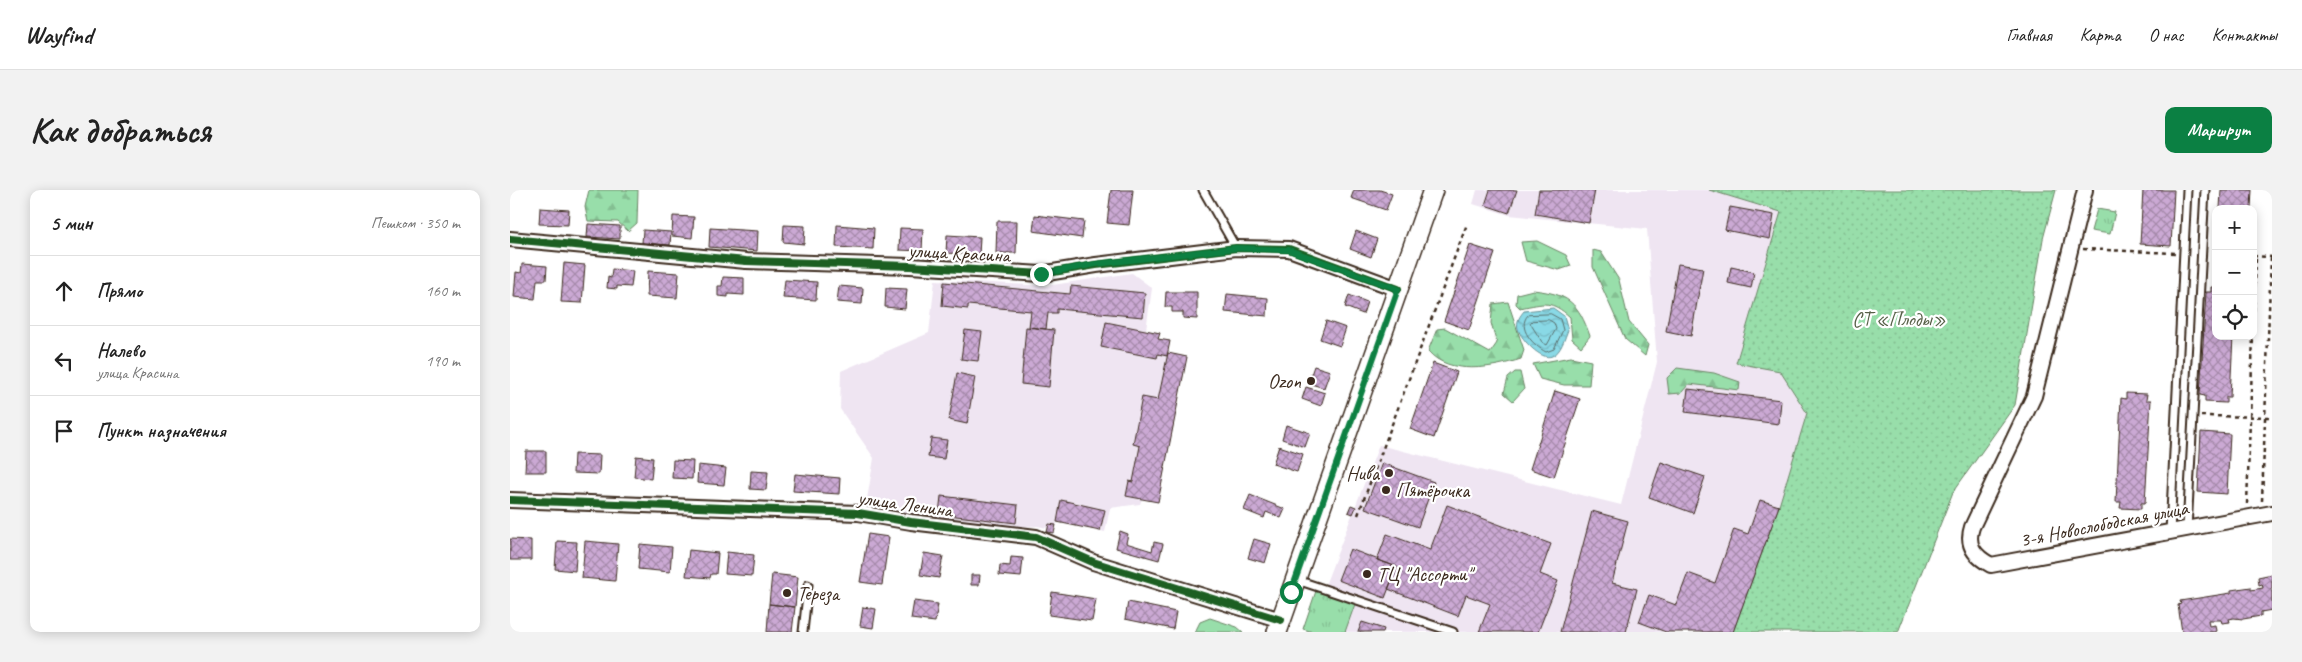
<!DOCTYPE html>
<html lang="ru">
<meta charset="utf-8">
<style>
:root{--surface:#fff;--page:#f2f2f2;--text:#222;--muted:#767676;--line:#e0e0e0;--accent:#0b8043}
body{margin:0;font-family:Caveat,sans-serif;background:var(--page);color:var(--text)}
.controls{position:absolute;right:15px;top:15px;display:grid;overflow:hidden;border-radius:10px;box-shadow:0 2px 12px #0003}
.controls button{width:45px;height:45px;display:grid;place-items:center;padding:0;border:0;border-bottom:1px solid var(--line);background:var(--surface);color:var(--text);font:25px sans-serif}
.stop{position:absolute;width:15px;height:15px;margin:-11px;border:4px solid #0b8043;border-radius:50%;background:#fff}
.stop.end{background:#0b8043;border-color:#fff;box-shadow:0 1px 5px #0008}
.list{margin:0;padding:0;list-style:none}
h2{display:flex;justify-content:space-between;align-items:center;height:65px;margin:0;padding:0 20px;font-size:21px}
h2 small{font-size:16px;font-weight:400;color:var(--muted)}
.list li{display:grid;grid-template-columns:32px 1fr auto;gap:15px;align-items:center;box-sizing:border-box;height:70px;padding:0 20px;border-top:1px solid var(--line)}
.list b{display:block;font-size:19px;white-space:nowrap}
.list p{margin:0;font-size:16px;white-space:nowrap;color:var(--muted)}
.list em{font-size:16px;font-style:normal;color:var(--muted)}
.icon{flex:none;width:28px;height:28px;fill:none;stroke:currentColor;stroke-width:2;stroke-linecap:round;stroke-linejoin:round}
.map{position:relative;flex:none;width:1762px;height:442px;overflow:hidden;border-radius:10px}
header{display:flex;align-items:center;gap:30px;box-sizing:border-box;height:70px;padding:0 25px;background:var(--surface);border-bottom:1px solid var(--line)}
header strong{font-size:24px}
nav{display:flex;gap:28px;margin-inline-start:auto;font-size:18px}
.intro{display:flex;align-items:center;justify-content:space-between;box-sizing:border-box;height:120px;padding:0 30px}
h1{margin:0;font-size:35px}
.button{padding:12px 22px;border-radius:10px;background:var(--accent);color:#fff;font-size:18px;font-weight:700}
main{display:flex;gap:30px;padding:0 30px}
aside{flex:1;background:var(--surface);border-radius:10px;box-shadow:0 2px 12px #0003}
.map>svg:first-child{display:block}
.built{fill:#efe5f2}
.grass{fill:url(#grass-tufts);stroke:#6a8464}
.forest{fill:url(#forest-firs);stroke:#6a8464}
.garden{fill:url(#garden-dots);stroke:#6a8464}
.pitch{fill:#98deaa;stroke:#6a8464}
.water{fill:url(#water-waves);stroke:#6a9396}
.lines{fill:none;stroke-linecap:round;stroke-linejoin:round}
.shore{stroke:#5a706e;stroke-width:1}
.building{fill:url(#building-cross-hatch);stroke:#3b2a1e}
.lane-casing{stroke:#3b2a1e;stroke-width:11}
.street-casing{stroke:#3b2a1e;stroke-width:18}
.secondary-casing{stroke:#3b2a1e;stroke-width:22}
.path{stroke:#3b2a1e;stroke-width:2.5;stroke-dasharray:4 4;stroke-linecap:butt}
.lane{stroke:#fff;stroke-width:7}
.street{stroke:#fff;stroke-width:14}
.secondary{stroke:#fff;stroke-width:19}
.cycleway-casing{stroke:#fff;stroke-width:11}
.cycleway{stroke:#1b5e20;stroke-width:8}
.route{stroke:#0b8043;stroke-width:6}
.poi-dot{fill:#3b2a1e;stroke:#fff;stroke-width:2}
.labels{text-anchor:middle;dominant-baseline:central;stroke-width:4.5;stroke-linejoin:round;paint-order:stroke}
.street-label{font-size:20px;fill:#3b2a1e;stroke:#fff}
.park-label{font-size:20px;fill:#576048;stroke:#fff}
.poi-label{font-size:20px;fill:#3b2a1e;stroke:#fff;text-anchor:start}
</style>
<header>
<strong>Wayfind</strong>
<nav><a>Главная</a><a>Карта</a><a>О нас</a><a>Контакты</a></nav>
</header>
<div class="intro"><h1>Как добраться</h1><a class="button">Маршрут</a></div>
<main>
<aside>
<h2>5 мин<small>Пешком · 350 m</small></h2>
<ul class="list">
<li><svg class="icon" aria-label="ahead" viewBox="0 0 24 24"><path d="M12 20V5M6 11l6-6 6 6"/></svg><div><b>Прямо</b></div><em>160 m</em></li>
<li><svg class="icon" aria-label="left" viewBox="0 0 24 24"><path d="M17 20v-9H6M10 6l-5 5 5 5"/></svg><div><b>Налево</b><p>улица Красина</p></div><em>190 m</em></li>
<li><svg class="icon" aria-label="arrive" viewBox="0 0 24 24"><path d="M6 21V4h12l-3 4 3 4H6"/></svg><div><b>Пункт назначения</b></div></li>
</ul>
</aside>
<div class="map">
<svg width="1762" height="442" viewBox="0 0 1762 442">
<defs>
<pattern id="grass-tufts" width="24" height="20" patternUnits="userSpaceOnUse" patternTransform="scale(1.25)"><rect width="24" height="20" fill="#98deaa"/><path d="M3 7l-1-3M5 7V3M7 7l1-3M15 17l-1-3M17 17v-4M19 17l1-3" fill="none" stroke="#84bf92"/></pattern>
<pattern id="forest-firs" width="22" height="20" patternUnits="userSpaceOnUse" patternTransform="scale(1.25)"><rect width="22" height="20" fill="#98deaa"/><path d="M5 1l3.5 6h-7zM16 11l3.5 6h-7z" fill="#84bf92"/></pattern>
<pattern id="garden-dots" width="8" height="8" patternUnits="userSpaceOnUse" patternTransform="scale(1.25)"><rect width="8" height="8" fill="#98deaa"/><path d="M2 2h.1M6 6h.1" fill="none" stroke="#84bf92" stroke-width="1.8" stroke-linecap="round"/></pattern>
<pattern id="water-waves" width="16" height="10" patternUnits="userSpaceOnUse" patternTransform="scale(1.25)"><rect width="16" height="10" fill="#89d9e6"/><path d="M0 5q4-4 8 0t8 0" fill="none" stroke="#77bac5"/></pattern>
<pattern id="building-cross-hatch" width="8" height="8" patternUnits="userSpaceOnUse" patternTransform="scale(1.25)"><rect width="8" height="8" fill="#cba9d4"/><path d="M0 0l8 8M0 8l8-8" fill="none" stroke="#a68aab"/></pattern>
</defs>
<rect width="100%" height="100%" fill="#fff"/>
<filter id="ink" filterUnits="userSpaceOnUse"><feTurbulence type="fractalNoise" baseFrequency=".02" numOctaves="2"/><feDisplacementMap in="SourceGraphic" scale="10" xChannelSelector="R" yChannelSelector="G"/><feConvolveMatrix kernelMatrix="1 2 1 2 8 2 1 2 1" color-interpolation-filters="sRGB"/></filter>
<g filter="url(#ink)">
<path class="built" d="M967 0H1199L1271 22 1226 172 1270 181 1297 223 1269 316 1223 442H797L869 255 1111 315 1147 172 1137 39 999 25 963 14Z
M622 83 642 98 636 140 650 143 649 149 660 151 658 163 677 167 648 312 632 309 630 314 600 318 595 342 547 332 544 343 537 342 538 338 527 336 507 337 415 326 356 315 364 268 330 219 331 181 419 143 425 90 536 96Z"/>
<path class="grass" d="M1587 19 1605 22 1600 44 1581 41Z
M806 401 845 414 835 442H803L793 439Z"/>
<path class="forest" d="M79 0H128L127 33 118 41 108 32 78 31 75 17Z
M1027 51 1056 65 1061 76 1049 80 1016 71 1011 52Z
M1083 60 1091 62 1109 90 1119 132 1138 155 1135 166 1115 149 1083 77Z
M1023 100C1058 104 1068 112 1080 146L1071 157 1062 149 1060 127C1041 110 1035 113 1010 118L1006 114 1007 104Z
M998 112 1014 160 1011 169C983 178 939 186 918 161L927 139 935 138 980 163 987 153 981 133 983 114Z
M1061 167 1081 171 1079 195H1054L1030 189 1023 174Z
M1167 178 1204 183 1230 192 1229 200 1179 194 1171 203 1159 204 1157 188Z
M1005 182H1010L1014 199 1003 211 994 203 998 188Z"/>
<path class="garden" d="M1199 0H1546L1533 49 1505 215 1443 302 1388 442H1223L1269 316 1297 223 1270 181 1226 173 1271 22Z"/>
<path class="pitch" d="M700 428 727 437 733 442H685L690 432Z"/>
<path class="water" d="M1043 118 1054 126 1058 140C1055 147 1051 163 1042 166 1031 171 1011 149 1008 139 1006 131 1010 126 1014 121Z"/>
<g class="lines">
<path class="shore" d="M1041 124 1050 129 1053 140 1044 159 1036 162C1024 156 1006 138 1018 125Z
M1039 130 1044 133 1046 139 1037 155 1032 152 1020 133 1022 131Z"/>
</g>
<path class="building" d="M601 0H623L619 35 597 33Z
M844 0H870L882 4 876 20 841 8Z
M980 0H1007L999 23 975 15Z
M1029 0H1085L1079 33 1025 24Z
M1633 0H1664L1661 56 1630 54Z
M1711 0H1742L1741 19H1710Z
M1220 17 1264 25 1260 49 1215 40Z
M30 18 59 20 58 35 29 34Z
M525 25 574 31 572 48 523 41Z
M163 26 184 27 182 48 162 46Z
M487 31H507L506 63H486Z
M78 34 110 36V49L77 47Z
M274 35 295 36 294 54 273 52Z
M327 35 364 38 363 59 326 57Z
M200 38 248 41 247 61 199 57Z
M390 38 413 39 412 61 389 60Z
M133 40 161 42 160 55 132 53Z
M846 41 867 49 861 67 840 59Z
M437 45 470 47 469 65 436 63Z
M960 55 985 63 959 140 934 131Z
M54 73 75 75 72 113 51 112Z
M12 74 37 76 36 90H27L25 109 4 107 6 82 11 83Z
M1168 74 1193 78 1181 146 1156 141Z
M1221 77 1244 82 1241 98 1218 93Z
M102 79 123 81 121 97 107 96V99L97 98 98 87 101 88Z
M138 81 169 83 167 108 137 106Z
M213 87 234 88V105L218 104V107L208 106V96H212Z
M275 90 307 92 306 110 273 108Z
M434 92 560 104 561 96 635 103 633 127 547 119V123H538L536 139 519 137 521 121 458 115V119L432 116Z
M329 96 353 98 352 114 327 112Z
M1701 97H1706V146H1723L1720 207H1716V213L1695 212V206L1690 205 1696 102H1701Z
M376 98 397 99 395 119 375 117Z
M656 102H687V129L673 128V122H662V117H655Z
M717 104 758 108 757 126 715 122Z
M839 105 857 112 853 124 835 117Z
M816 131 836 138 830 156 810 149Z
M596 132 650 143 648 149 660 151 657 166 648 164 647 168 591 157Z
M516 137 544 140 539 197 511 194Z
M455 140 472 142 468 171 451 169Z
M658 163 677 167 648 312 616 306 619 291 623 292 630 256 623 254 632 207 648 210Z
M923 173 947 182 924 248 900 239Z
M804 176 820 181 814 198 798 193Z
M447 183 465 187 457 234 439 230Z
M796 197 815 203 811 216 792 209Z
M1178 199 1271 210 1269 234 1175 222Z
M1045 201 1070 209 1044 287 1020 279Z
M1616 203 1637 204 1636 210H1641L1635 313H1631V319L1610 318 1611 312H1606L1611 208 1616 209Z
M776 235 800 243 795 257 772 249Z
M1691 242 1720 244 1717 304 1688 302Z
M421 248 437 250 434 269 418 267Z
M769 256 793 264 787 282 763 274Z
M16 261H36V282H15Z
M64 264 90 265 89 284 63 283Z
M126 266 143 268 141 289 124 287Z
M163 270 183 271 182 289 162 288Z
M1151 272 1195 287 1183 323 1139 307Z
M872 273 924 292 908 337 855 318Z
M188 275 216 278 214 295 187 293Z
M241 281 258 282 256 300 240 299Z
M285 284 330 288 329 304 283 301Z
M740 305 775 319 771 328 756 322 754 328 734 320Z
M431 306 508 315 506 333 429 324Z
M551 310 595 320 590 341 547 332Z
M1250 310 1269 316 1223 442H1156L1129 432 1139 405 1166 415 1178 383 1205 393 1224 339 1238 344Z
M841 315 846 317 843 324 838 322Z
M937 315 1041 354 1030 384 1048 391 1028 442H969L980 414 956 405 948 426 878 399 887 377 867 370 877 344 920 360Z
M1082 321 1118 331 1102 393 1127 399 1116 442H1050Z
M539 334 546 335 544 343 537 342Z
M610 341 618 344 616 353 642 361 644 352 653 354 649 370 606 358Z
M358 344 379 347 372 395 350 392Z
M0 349 21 350V370H0Z
M744 349 761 354 755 373 738 368Z
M47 351 67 352 65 381 45 379Z
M75 351 108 354 105 391 72 388Z
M130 354 162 357 160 382 128 379Z
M840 359 887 377 875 408 828 390Z
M179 360 208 363 206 384H201L200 388 176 386Z
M217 362 244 365 242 386 215 384Z
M414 363 433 366 429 388 410 385Z
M501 367 513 368 511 387 489 385 490 375 500 376Z
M262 384 288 387 285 417 259 414Z
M1762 384V420L1751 422V426L1733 429 1724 428 1719 429 1720 432 1712 433 1711 430H1698L1699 436 1705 435 1706 441 1704 442H1672L1668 415 1671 414 1670 411 1721 403V400L1741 397V400L1753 398 1752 394 1749 395 1748 387Z
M461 385H470L469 395H461Z
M542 402 586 409 582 431 539 425Z
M404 411 428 414 425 432 401 429Z
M618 412 666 422 663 439 615 429Z
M259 414 285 417 282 442H257Z
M353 417 366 419 363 438 350 436Z
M852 432 874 439 873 442H848Z"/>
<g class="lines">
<defs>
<path id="lane" d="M693 0 726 58
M1677 339 1695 0
M1660 342 1677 0
M787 390 943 442
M293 442 298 395"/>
<path id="street" d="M1575 0 1524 206 1462 337C1456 355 1464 366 1481 375L1762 323
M0 49 236 71 400 76 531 84 586 75 726 58 779 59 888 99
M0 310 348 323 401 332 526 347 583 372 771 430"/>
<path id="secondary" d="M767 442 923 0"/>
</defs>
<use href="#lane" class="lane-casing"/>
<use href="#street" class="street-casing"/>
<use href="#secondary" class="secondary-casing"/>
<path class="path" d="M1573 59 1665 63
M1743 66 1762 67
M1743 145 1746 66
M1691 226 1762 227
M1752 311 1761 67
M1737 314 1743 146
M848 325 957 34"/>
<use href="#lane" class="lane"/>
<use href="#street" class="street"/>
<use href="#secondary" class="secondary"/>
<defs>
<path id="cycleway" d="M0 49 236 71 400 76 531 84 586 75 726 58 779 59 888 99
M0 310 348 323 401 332 526 347 583 372 771 430"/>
</defs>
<use href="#cycleway" class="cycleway-casing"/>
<use href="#cycleway" class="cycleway"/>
</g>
</g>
<g class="lines" filter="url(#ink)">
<path class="route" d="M531 84 586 74 726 58 779 60 888 99 781 402"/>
</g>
<g class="poi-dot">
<circle cx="801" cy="191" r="5"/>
<circle cx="879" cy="283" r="5"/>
<circle cx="876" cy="300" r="5"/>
<circle cx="857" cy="384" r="5"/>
<circle cx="277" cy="403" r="5"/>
</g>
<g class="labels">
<g class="street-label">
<text transform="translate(449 63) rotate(3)">улица Красина</text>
<text transform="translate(395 314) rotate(8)">улица Ленина</text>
<text transform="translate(1594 334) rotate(-11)">3-я Новослободская улица</text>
</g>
<g class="park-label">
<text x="1389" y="129">СТ «Плоды»</text>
</g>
<g class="poi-label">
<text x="791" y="191" text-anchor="end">Ozon</text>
<text x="869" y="283" text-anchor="end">Нива</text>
<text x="886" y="300">Пятёрочка</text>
<text x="867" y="384">ТЦ "Ассорти"</text>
<text x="287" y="403">Тереза</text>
</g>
</g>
</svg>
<div class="controls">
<button>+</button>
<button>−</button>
<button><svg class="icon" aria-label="locate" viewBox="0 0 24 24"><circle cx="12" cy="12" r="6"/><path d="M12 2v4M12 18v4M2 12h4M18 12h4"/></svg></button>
</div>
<div class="stop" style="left:781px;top:402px"></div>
<div class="stop end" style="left:531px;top:84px"></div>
</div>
</main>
